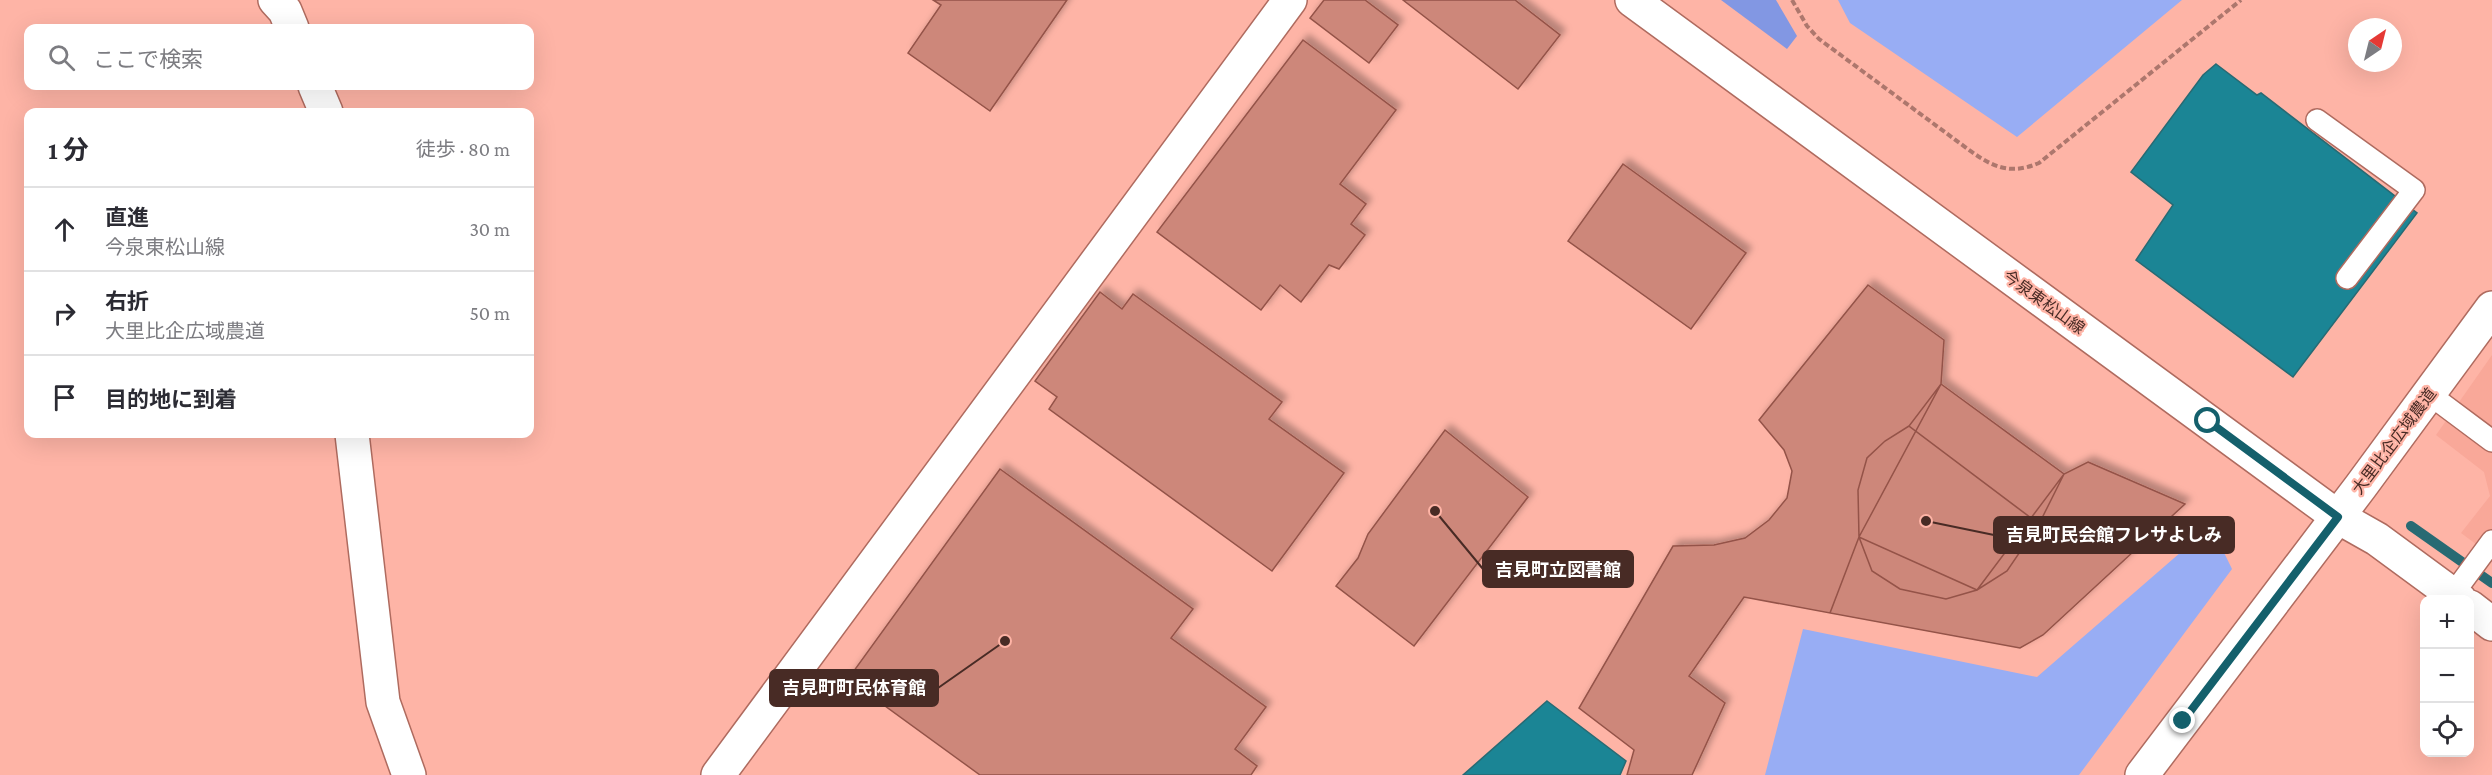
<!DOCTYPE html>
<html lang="ja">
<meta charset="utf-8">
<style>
:root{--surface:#fff;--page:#f7f7f7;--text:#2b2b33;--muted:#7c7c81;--line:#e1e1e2}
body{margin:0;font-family:"Crimson Pro","Noto Sans JP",serif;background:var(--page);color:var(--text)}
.controls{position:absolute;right:18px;bottom:18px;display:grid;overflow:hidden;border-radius:12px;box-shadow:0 6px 24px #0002}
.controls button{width:54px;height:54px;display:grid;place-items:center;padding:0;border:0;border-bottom:2px solid var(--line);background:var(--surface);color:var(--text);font:30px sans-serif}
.compass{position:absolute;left:2348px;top:18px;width:54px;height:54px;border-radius:50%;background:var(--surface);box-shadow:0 6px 24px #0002;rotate:35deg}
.stop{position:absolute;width:18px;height:18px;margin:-14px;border:4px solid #14606c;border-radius:50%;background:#fff}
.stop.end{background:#14606c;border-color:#fff;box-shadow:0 2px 6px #0008}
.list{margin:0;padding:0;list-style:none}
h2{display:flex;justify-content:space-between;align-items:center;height:78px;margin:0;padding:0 24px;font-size:26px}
h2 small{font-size:20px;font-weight:400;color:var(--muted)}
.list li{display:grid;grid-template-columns:39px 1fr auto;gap:18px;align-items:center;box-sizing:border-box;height:84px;padding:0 24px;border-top:2px solid var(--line)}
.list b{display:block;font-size:22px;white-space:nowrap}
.list p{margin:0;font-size:20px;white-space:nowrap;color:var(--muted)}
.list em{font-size:20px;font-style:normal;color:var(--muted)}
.icon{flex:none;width:33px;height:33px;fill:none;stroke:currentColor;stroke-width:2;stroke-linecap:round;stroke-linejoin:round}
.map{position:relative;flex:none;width:2492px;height:775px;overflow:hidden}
.search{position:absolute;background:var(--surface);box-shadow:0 6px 24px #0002;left:24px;top:24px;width:510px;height:66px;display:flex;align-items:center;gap:15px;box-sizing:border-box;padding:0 21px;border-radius:12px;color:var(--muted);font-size:22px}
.panel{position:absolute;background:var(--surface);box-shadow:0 6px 24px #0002;left:24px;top:108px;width:510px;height:330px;border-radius:12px}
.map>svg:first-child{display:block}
.built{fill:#f9a899}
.green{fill:#98adf4}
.forest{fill:#8297e3}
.water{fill:#1b8595;stroke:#286a73;stroke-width:1.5}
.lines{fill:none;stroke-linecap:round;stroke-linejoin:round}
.stream{stroke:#286a73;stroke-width:10}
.building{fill:#cd877a;stroke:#945348;stroke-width:1.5;filter:url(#shadow)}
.lane-casing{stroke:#af6b5f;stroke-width:24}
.street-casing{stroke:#af6b5f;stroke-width:36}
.secondary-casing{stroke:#af6b5f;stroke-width:36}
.path{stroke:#ad776d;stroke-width:4;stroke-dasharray:6 3;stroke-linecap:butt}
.lane{stroke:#fff;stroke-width:21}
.street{stroke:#fff;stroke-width:33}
.secondary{stroke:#fff;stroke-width:33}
.route{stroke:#14606c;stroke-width:8}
.labels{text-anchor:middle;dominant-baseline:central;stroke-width:4.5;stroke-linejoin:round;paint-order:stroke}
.street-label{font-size:16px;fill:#482b25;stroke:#feb4a6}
.leader{fill:none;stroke:#482b25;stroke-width:2}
.callout-dot{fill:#482b25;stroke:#feb4a6;stroke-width:2}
.callout{fill:#482b25;stroke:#482b25;stroke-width:2}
.callout-label{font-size:18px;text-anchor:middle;font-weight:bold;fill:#fff}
</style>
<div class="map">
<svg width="2492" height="775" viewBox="0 0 2492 775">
<defs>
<filter id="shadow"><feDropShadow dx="5.5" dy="-5.5" stdDeviation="3" flood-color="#0004"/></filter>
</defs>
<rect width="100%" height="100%" fill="#feb4a6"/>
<path class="built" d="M2492 355V556L2461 533 2490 496 2484 472 2436 435Z"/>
<path class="green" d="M1838 0H2182L2017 137 1850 23Z
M2211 526 2232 569 2079 775H1765L1803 629 2037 677Z"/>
<path class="forest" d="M1721 0H1776L1797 36 1787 49Z"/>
<path class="water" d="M2216 64 2257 95 2261 93 2417 213 2293 377 2136 260 2173 205 2131 172 2203 75Z
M1547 701 1626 761 1620 775H1463Z"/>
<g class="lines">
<path class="stream" d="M2411 526 2492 583"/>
</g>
<path class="building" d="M933 0H1067L990 111 908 53 941 5Z
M1324 0H1365L1398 25 1369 63 1310 18Z
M1403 0H1515L1560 35 1518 89Z
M1303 40 1396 110 1340 184 1366 204 1351 224 1365 235 1339 269 1329 265 1301 302 1280 285 1261 310 1157 232Z
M1623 164 1746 253 1691 329 1568 241Z
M1868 285 1944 340 1941 384 1859 537 1830 613 1744 597 1689 676 1725 703 1692 775H1627L1634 750 1579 708 1673 546 1714 545 1745 538 1769 520 1787 498 1792 471 1784 450 1759 420Z
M1100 292 1122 309 1133 294 1282 402 1269 419 1344 473 1272 571 1049 409 1057 397 1035 381Z
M1941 384 2064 474 2039 524 1909 426Z
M1909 426 2039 524 2007 571 1977 590 1946 599 1900 589 1872 571 1859 537 1858 490 1867 458 1885 441Z
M1445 430 1528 497 1414 646 1336 586 1358 558 1368 534Z
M2088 462 2185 504 2043 635 2020 648 1830 613 1859 537 1977 590 2064 474Z
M1000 469 1193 609 1171 638 1266 707 1235 749 1257 766 1251 775H980L848 679Z"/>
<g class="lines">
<defs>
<path id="lane" d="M2317 120 2414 190 2347 278
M2429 394 2492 441
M2453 594 2492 541"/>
<path id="street" d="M718 775 1290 0"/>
<path id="secondary" d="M275 0 285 11 292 28
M1632 0 2338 517 2377 539 2460 600
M315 86 326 112
M352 434 383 702 409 775
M2470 607 2492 624
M2142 775 2361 486 2492 308"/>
</defs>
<use href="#lane" class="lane-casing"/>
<use href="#street" class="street-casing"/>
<use href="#secondary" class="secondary-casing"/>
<path class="path" d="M1792 0 1807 26 1819 39 1961 144C1988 164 2006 177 2039 163L2241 0"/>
<use href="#lane" class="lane"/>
<use href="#street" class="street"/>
<use href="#secondary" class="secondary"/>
</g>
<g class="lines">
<path class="route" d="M2183 721 2338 517 2208 421"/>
</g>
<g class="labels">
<g class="street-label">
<text transform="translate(2044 302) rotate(36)">今泉東松山線</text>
<text transform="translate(2394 441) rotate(-53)">大里比企広域農道</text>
</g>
</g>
<path class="leader" d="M1926 521L1994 535M1435 511L1483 569M1005 641L938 688"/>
<g class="callout-dot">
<circle cx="1926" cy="521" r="6"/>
<circle cx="1435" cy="511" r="6"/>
<circle cx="1005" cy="641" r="6"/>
</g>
<g class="callout">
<rect x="1994" y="517" width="240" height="36" rx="6"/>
<rect x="1483" y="551" width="150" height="36" rx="6"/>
<rect x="770" y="670" width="168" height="36" rx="6"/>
</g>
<g class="callout-label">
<text x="2114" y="541">吉見町民会館フレサよしみ</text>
<text x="1558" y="576">吉見町立図書館</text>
<text x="854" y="694">吉見町町民体育館</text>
</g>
</svg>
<div class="controls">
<button>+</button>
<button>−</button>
<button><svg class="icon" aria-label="locate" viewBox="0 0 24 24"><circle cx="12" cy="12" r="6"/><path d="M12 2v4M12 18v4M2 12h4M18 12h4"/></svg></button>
</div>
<svg class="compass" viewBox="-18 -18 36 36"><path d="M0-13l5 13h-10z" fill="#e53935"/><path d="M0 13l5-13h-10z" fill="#7c7c81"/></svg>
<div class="stop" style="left:2208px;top:421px"></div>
<div class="stop end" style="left:2183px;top:721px"></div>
<div class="search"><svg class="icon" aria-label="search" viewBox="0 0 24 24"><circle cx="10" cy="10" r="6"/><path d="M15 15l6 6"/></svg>ここで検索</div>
<section class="panel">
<h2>1 分<small>徒歩 · 80 m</small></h2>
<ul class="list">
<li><svg class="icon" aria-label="ahead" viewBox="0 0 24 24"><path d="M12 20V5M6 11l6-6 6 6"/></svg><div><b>直進</b><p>今泉東松山線</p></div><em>30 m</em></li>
<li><svg class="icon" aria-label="right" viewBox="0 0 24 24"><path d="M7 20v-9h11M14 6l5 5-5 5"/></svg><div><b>右折</b><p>大里比企広域農道</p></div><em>50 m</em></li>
<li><svg class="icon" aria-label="arrive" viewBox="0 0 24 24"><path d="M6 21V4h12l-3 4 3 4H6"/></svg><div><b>目的地に到着</b></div></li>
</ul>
</section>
</div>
